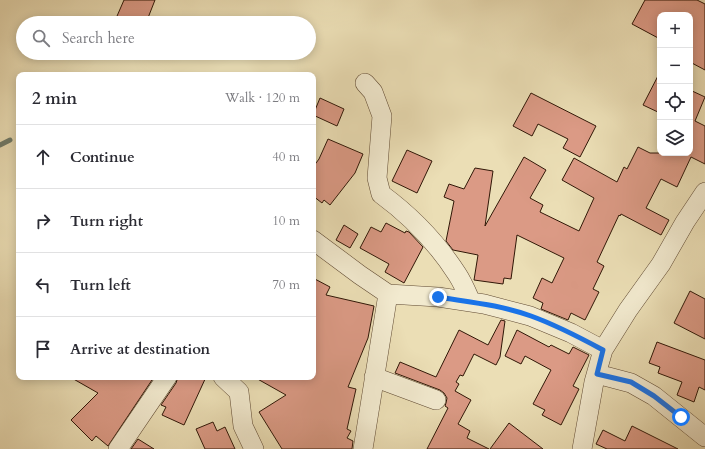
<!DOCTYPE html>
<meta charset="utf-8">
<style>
:root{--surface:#fff;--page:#f7f7f7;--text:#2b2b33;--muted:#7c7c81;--line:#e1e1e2}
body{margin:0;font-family:Cardo,serif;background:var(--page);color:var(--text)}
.controls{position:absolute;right:12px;top:12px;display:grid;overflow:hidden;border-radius:8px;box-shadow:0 2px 10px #0003}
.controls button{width:36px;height:36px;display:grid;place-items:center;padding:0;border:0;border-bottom:1px solid var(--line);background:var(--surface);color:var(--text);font:20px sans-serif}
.stop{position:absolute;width:12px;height:12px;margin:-9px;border:3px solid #1a73e8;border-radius:50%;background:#fff}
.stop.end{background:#1a73e8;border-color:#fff;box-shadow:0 1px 4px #0008}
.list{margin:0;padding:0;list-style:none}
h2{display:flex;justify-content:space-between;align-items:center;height:52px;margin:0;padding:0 16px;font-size:17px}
h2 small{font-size:13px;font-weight:400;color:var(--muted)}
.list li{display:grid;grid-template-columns:26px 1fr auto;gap:12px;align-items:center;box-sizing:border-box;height:64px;padding:0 16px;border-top:1px solid var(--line)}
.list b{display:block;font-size:15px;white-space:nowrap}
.list em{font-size:13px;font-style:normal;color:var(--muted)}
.icon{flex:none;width:22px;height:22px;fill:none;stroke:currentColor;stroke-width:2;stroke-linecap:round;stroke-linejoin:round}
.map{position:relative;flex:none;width:705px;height:449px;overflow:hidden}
.search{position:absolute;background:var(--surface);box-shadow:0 2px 10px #0003;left:16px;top:16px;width:300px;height:44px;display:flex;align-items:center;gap:10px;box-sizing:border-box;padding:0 14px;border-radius:22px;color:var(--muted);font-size:15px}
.panel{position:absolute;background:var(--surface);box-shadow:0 2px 10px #0003;left:16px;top:72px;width:300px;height:308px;border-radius:8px}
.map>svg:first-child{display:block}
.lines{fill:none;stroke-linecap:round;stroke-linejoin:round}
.stream{stroke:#6e7a69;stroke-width:5}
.building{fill:#db9a85;stroke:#301707}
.minor-casing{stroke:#5f4932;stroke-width:20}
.minor{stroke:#f2eacf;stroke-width:19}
.route{stroke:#1a73e8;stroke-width:5}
</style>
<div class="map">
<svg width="705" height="449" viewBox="0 0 705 449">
<rect width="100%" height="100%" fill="#ebdeb5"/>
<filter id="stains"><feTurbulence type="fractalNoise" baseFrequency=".005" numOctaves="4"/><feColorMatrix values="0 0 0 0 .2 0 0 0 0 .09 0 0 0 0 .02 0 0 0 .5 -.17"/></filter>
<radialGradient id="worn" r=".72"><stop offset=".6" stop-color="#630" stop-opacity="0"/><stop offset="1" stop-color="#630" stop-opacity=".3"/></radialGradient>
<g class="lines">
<path class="stream" d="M0 145 10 140"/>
</g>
<path class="building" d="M124 0H155L146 23H114Z
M645 0H697L705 4V70L690 62V15H660V39L632 24Z
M660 72V113L643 105Z
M690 90 705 97 695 121 705 126V164L691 157 677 187 661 179 646 208 669 220 661 235 621 214 620 216 619 215 597 262 604 266 593 289 599 292 585 320 571 313 568 320 541 309 543 303 533 298 542 278 552 283 564 258 517 235 511 279 504 278 503 284 474 280 478 255 453 250 446 241 454 201 444 197 449 184 464 189 475 168 493 171 485 226 524 157 546 170 530 198 543 205 540 212 579 231 594 198 562 180 574 158 617 182 624 167 627 169 638 147 650 153H690Z
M531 93 596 126 580 157 563 148 568 139 538 124 532 136 513 126Z
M320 98 344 109 337 126 313 115Z
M328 139 363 154 355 173 330 205 324 200 322 203 313 196V167L319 159Z
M407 150 432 161 417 193 392 181Z
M386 223 405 233 406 231 409 232 423 247 404 283 385 272 389 264 360 248 371 227 381 232Z
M344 225 358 234 350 248 336 240Z
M313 278 330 287 326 295 374 306 368 338 348 387 356 389 347 429 351 431 347 438 353 441 352 449H282L259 412 286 395 254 377H313Z
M690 291 705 299V339L674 323Z
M501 320 505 321 500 357 496 365 474 354 463 376 460 375 456 382 459 384 455 391 471 400 458 424 470 431 467 438 489 449H427L448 408 445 406 446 403 447 398 444 393 440 390 395 373 400 362 436 377 459 330 488 345Z
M517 330 549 347 551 345 569 354 573 347 589 355 573 386 579 389 561 425 542 415 545 410 533 404 551 370 525 356 521 364 505 356Z
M657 342 705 360V390L699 387 694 402 677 395 682 382 658 373 660 367 649 363Z
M70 377H154L108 446 96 436 92 441 71 420 98 393Z
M178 377H206L184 425 162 415 166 407 161 405 176 383Z
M213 422 217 431 225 427 235 449H205L196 429Z
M509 423 543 449H490Z
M632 426 678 449H607L596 444 603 430 625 441Z
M138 439 154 449H131Z"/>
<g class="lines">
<defs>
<path id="minor" d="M365 83 373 92 382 116 377 178 381 194C411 216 437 243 457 274 463 283 467 293 471 302
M313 240 360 275 388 294 438 297 484 304 530 316 571 333 603 350
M597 374 631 383 654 396 705 437
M223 377 239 392 243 426 254 449
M374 377 436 400
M118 449 167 377
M363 449 388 294
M582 449 594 382 603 350 628 310 661 264 685 222 705 192"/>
</defs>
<use href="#minor" class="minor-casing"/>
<use href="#minor" class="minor"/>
</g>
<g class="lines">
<path class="route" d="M438 297C469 302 501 305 531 316 556 325 579 337 603 350L597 374 631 382 654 396 681 417"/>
</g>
<rect width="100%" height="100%" filter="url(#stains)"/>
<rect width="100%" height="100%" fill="url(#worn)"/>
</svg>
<div class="controls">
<button>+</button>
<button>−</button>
<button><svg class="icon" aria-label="locate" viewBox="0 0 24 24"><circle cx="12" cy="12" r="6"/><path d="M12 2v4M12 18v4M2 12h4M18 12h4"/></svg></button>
<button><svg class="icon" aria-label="layers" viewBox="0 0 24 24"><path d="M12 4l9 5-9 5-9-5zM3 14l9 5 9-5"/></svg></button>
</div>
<div class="stop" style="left:681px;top:417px"></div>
<div class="stop end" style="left:438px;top:297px"></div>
<div class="search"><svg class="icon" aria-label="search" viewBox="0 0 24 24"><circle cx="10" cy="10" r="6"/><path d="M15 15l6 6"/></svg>Search here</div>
<section class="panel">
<h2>2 min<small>Walk · 120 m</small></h2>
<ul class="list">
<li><svg class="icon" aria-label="ahead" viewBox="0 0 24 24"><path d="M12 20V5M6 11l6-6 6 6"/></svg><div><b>Continue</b></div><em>40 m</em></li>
<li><svg class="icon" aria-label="right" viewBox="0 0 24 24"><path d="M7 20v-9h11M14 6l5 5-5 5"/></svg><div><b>Turn right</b></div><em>10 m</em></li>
<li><svg class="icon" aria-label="left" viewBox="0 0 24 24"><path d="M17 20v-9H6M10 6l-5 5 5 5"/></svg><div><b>Turn left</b></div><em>70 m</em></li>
<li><svg class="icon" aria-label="arrive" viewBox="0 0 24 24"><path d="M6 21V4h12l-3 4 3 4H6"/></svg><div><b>Arrive at destination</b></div></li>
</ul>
</section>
</div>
